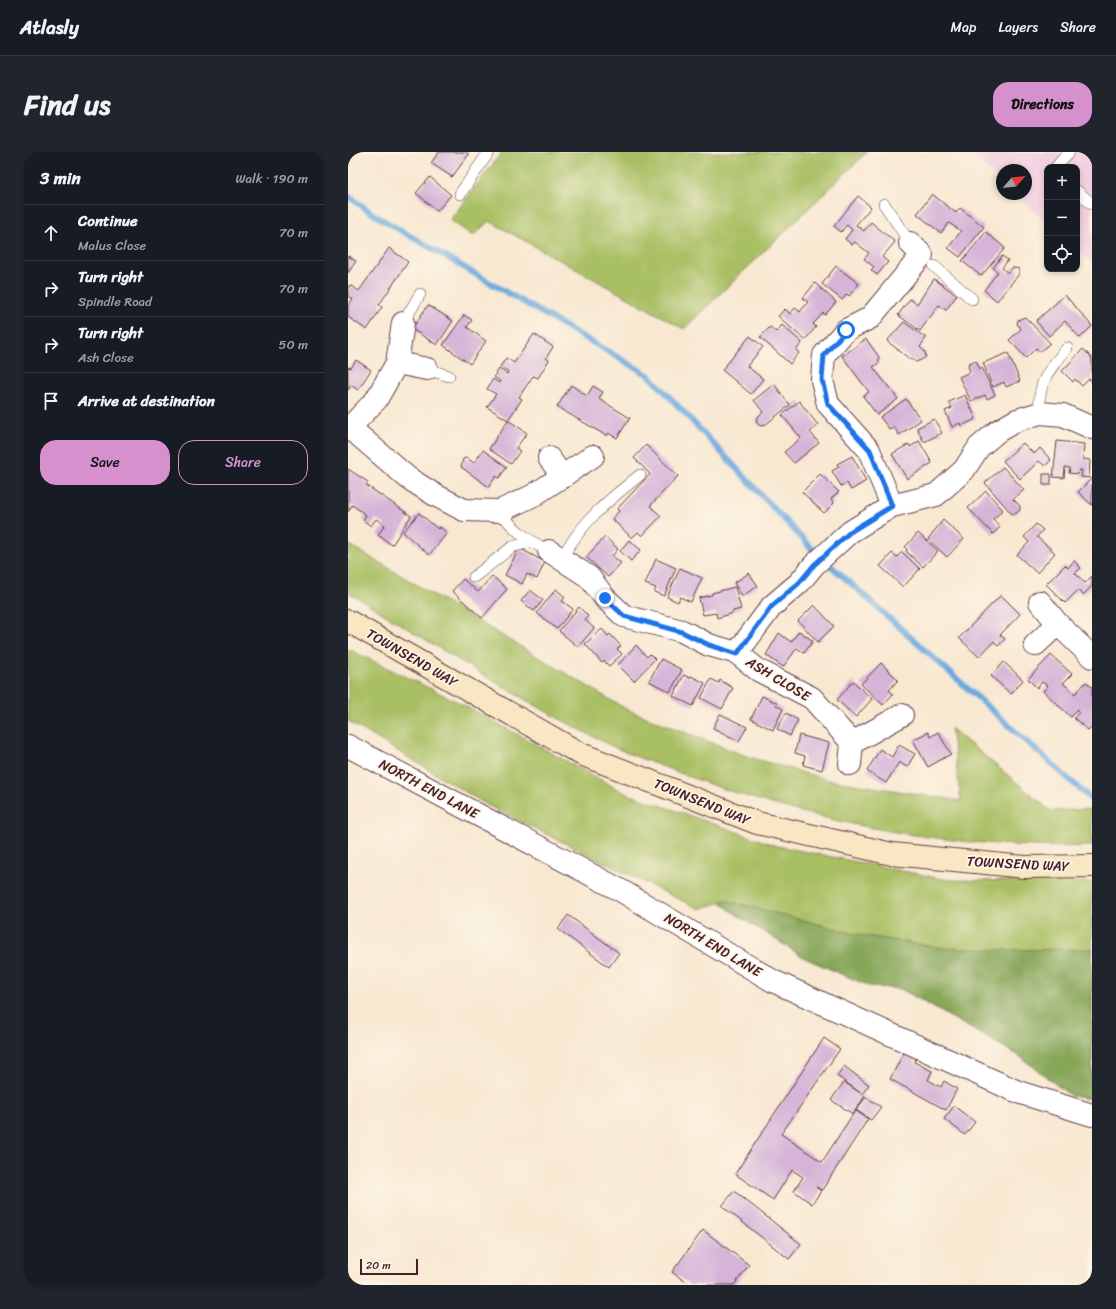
<!DOCTYPE html>
<meta charset="utf-8">
<style>
:root{--surface:#171b24;--page:#20242c;--text:#f1f3f6;--muted:#9ea1a6;--line:#363941;--accent:#d690ce}
body{margin:0;font-family:Sriracha,sans-serif;background:var(--page);color:var(--text)}
.controls{position:absolute;right:12px;top:12px;display:grid;overflow:hidden;border-radius:8px;box-shadow:0 2px 6px #0003}
.controls button{width:36px;height:36px;display:grid;place-items:center;padding:0;border:0;border-bottom:1px solid var(--line);background:var(--surface);color:var(--text);font:20px sans-serif}
.compass{position:absolute;left:648px;top:12px;width:36px;height:36px;border-radius:50%;background:var(--surface);box-shadow:0 2px 6px #0003;rotate:62deg}
.scale{position:absolute;left:12px;bottom:10px;width:58px;box-sizing:border-box;padding-left:4px;border:2px solid #4a1f2b;border-top:0;font-size:11px;line-height:14px;white-space:nowrap;color:#4a1f2b;-webkit-text-stroke:3px #fcf5e5;paint-order:stroke}
.stop{position:absolute;width:12px;height:12px;margin:-9px;border:3px solid #1a73e8;border-radius:50%;background:#fff}
.stop.end{background:#1a73e8;border-color:#fff;box-shadow:0 1px 4px #0008}
.list{margin:0;padding:0;list-style:none}
h2{display:flex;justify-content:space-between;align-items:center;height:52px;margin:0;padding:0 16px;font-size:17px}
h2 small{font-size:13px;font-weight:400;color:var(--muted)}
.list li{display:grid;grid-template-columns:26px 1fr auto;gap:12px;align-items:center;box-sizing:border-box;height:56px;padding:0 16px;border-top:1px solid var(--line)}
.list b{display:block;font-size:15px;white-space:nowrap}
.list p{margin:0;font-size:13px;white-space:nowrap;color:var(--muted)}
.list em{font-size:13px;font-style:normal;color:var(--muted)}
.actions{display:flex;gap:8px;padding:12px 16px}
.actions a{flex:1;padding:9px 0;border:1px solid var(--accent);border-radius:16px;text-align:center;font-size:14px;color:var(--accent)}
.actions .main{background:var(--accent);color:#111}
.icon{flex:none;width:22px;height:22px;fill:none;stroke:currentColor;stroke-width:2;stroke-linecap:round;stroke-linejoin:round}
.map{position:relative;flex:none;width:744px;height:1133px;overflow:hidden;border-radius:16px}
header{display:flex;align-items:center;gap:24px;box-sizing:border-box;height:56px;padding:0 20px;background:var(--surface);border-bottom:1px solid var(--line)}
header strong{font-size:19px}
nav{display:flex;gap:22px;margin-inline-start:auto;font-size:14px}
.intro{display:flex;align-items:center;justify-content:space-between;box-sizing:border-box;height:96px;padding:0 24px}
h1{margin:0;font-size:28px}
.button{padding:10px 18px;border-radius:16px;background:var(--accent);color:#111;font-size:14px;font-weight:700}
main{display:flex;gap:24px;padding:0 24px}
aside{flex:1;background:var(--surface);border-radius:16px;box-shadow:0 2px 6px #0003}
.map>svg:first-child{display:block}
.built{fill:#f3cfdf}
.green{fill:#a9bf63;stroke:#7a6f47}
.forest{fill:#86a659;stroke:#686242}
.lines{fill:none;stroke-linecap:round;stroke-linejoin:round}
.stream{stroke:#6caade;stroke-width:6}
.building{fill:#d5b4d8}
.service-casing{stroke:#643d44;stroke-width:12}
.minor-casing{stroke:#643d44;stroke-width:24}
.secondary-casing{stroke:#643d44;stroke-width:24}
.service{stroke:#fff;stroke-width:11}
.minor{stroke:#fff;stroke-width:22}
.secondary{stroke:#f9e7c3;stroke-width:22}
.route{stroke:#1a73e8;stroke-width:5}
.labels{text-anchor:middle;dominant-baseline:central;stroke-width:3.5;stroke-linejoin:round;paint-order:stroke}
.street-label{font-size:14px;fill:#4a1f2b;stroke:#fcf5e5}
</style>
<header>
<strong>Atlasly</strong>
<nav><a>Map</a><a>Layers</a><a>Share</a></nav>
</header>
<div class="intro"><h1>Find us</h1><a class="button">Directions</a></div>
<main>
<aside>
<h2>3 min<small>Walk · 190 m</small></h2>
<ul class="list">
<li><svg class="icon" aria-label="ahead" viewBox="0 0 24 24"><path d="M12 20V5M6 11l6-6 6 6"/></svg><div><b>Continue</b><p>Malus Close</p></div><em>70 m</em></li>
<li><svg class="icon" aria-label="right" viewBox="0 0 24 24"><path d="M7 20v-9h11M14 6l5 5-5 5"/></svg><div><b>Turn right</b><p>Spindle Road</p></div><em>70 m</em></li>
<li><svg class="icon" aria-label="right" viewBox="0 0 24 24"><path d="M7 20v-9h11M14 6l5 5-5 5"/></svg><div><b>Turn right</b><p>Ash Close</p></div><em>50 m</em></li>
<li><svg class="icon" aria-label="arrive" viewBox="0 0 24 24"><path d="M6 21V4h12l-3 4 3 4H6"/></svg><div><b>Arrive at destination</b></div></li>
</ul>
<div class="actions"><a class="main">Save</a><a>Share</a></div>
</aside>
<div class="map">
<svg width="744" height="1133" viewBox="0 0 744 1133">
<rect width="100%" height="100%" fill="#fcf5e5"/>
<filter id="ink" filterUnits="userSpaceOnUse"><feTurbulence type="fractalNoise" baseFrequency=".025" numOctaves="2"/><feDisplacementMap in="SourceGraphic" scale="8" xChannelSelector="R" yChannelSelector="G"/><feConvolveMatrix kernelMatrix="1 2 1 2 8 2 1 2 1" color-interpolation-filters="sRGB"/></filter>
<filter id="wash" filterUnits="userSpaceOnUse"><feTurbulence type="fractalNoise" baseFrequency=".012" numOctaves="4" result="noise"/><feDisplacementMap in="SourceGraphic" scale="16" xChannelSelector="R" yChannelSelector="G"/><feGaussianBlur stdDeviation="0.9" result="paint"/><feColorMatrix in="noise" values="0 0 0 0 0 0 0 0 0 0 0 0 0 0 0 0 0 1.4 0 .05"/><feComposite in="paint" operator="in"/></filter>
<g filter="url(#wash)">
<rect width="100%" height="100%" fill="#f8e8d1"/>
<path class="built" d="M620 0H744V111L729 98V15H699V71L667 42H678V18H654V30Z"/>
<path class="green" d="M154 0H519L336 177 141 69 125 84 102 68Z
M0 392 278 557 398 604 481 628 613 649 603 576 703 659 744 657V694C704 696 664 693 624 690 520 680 421 656 324 618 305 611 286 604 268 596 175 551 88 493 0 440Z
M0 497 110 550 277 641 429 694 600 728 744 730V947L723 944 670 903 553 837 521 834 457 806 383 759 373 750 351 757 139 653 0 569Z"/>
<path class="forest" d="M377 748 512 783 595 796 656 798 744 797V947L723 944 670 903 553 837 521 834 457 806 383 759 373 750Z"/>
<g class="lines">
<path class="stream" d="M0 44 28 64 302 224 461 394 744 648"/>
</g>
<g id="blocks">
<path class="building" d="M91 0H118L121 2 104 25 83 11Z
M82 25 103 43 89 59 68 41Z
M584 42 608 61 612 56 636 75 612 105 600 96 613 79 601 71 593 81 569 62Z
M510 44 523 55 508 73 516 79 523 70 547 90 534 105 540 110 529 123 523 118 526 115 516 107 521 101 507 90 504 93 497 87 504 78 499 73 493 80 486 74Z
M638 80 657 96 633 124 614 109Z
M41 96 60 110 31 153 34 155 19 178 0 165V154L5 147 0 144V136L2 133 11 139Z
M0 104 8 109 0 121Z
M654 104 660 108 654 116 660 121 664 116H668L671 117V122L649 149 636 138 650 120 645 116Z
M488 114 511 132 501 144 499 142 494 148 474 132Z
M586 127 609 143 598 158 591 153 572 179 550 163 562 147 569 152Z
M467 131 488 150 477 163 475 161 470 167 465 172 468 175 457 188 430 164 437 157 442 162 447 156 452 160 460 150 455 146Z
M717 143 744 174 732 186 717 169 701 184 688 169Z
M80 153 105 169 89 193 64 177Z
M116 163 124 168 119 175 138 189 122 212 95 193Z
M677 165 702 191 692 200 688 196 678 206 661 188 673 177 669 172 670 168Z
M556 170 578 186 572 195 577 200 578 205 573 208 568 210 563 206V208L539 189Z
M434 173 454 191 448 198 451 201 442 212 412 185 422 175 428 180Z
M186 182 205 195 198 206 201 208 190 226 185 224 171 245 174 247 160 268 179 281 168 296 172 299 163 312 141 297 160 268 139 255 148 242 139 237 145 227 151 231 152 229 146 225 151 217 159 222 160 220 152 215 158 206 166 211Z
M402 184 415 195 399 214 415 227 403 242 374 218Z
M518 187 531 205V211L525 215 550 247 529 263 515 244 521 240 494 204Z
M735 197 744 206V230L741 227 734 234 727 227 725 230 714 219Z
M660 201 672 229 658 235 656 230 645 235 635 211Z
M8 208 23 218 10 238 3 233 0 238V215L3 216Z
M626 209 629 210 632 217 634 216 647 243 639 247 637 243 623 249 611 225 622 220 620 214 621 211Z
M426 232 442 253 417 273 412 274 408 270 410 265 415 260 406 248Z
M223 233 239 244 245 234 255 240 251 247 282 266 269 286 260 281 259 284 209 255Z
M617 243 628 267 613 274 612 271 604 275 597 259 604 256 601 250Z
M558 247 573 268 551 283 546 275 542 278 532 265Z
M451 249 470 273 462 280 471 291 446 311 436 300 453 286 434 263Z
M586 267 594 281 576 290 569 276Z
M571 289 584 311 559 327 544 302 561 292 562 295Z
M709 289 736 292 735 307 742 308 741 326 733 325 734 318H731L730 322 721 321 722 316 717 315 716 326 705 325Z
M675 291 686 302 692 296 703 308 697 314 691 309 672 327 655 309Z
M298 293 330 324 302 354 313 364 294 384 290 380 284 386 264 367 271 359 269 357 302 322 286 306Z
M135 298 159 315 151 326 148 324 141 335 113 315 115 307 119 306 126 311Z
M504 304 518 329 503 338 499 331 493 334 484 319 491 315 489 312Z
M655 315 676 338 665 347 672 354V358L667 362H664L637 331Z
M0 317 20 330 18 333 63 364 44 393 30 383 37 373 28 367 23 374 15 368 18 363 4 353 0 360Z
M472 322 491 340 483 347 486 351 476 361 454 340Z
M695 322H703V333H695Z
M744 326V353L730 340Z
M638 339 655 358 645 367 652 375 645 382 620 356Z
M71 361 90 377 92 375 99 381 81 403 55 380Z
M595 368 616 387 599 405 580 387Z
M688 372 695 378 689 385 707 401 689 421 669 403 681 390 676 385Z
M570 381 590 399 575 415 558 399 559 397 557 395Z
M257 385 270 397 264 404 273 411 260 425 238 405Z
M281 388 293 398 283 409 272 399Z
M171 396 197 410 189 427 179 422 174 432 157 423Z
M554 400 572 417 555 435 532 414 544 401 549 405Z
M308 407 328 416 316 444 306 440 308 436 297 432Z
M726 409 733 416 727 421 737 431 744 424V434L735 443 730 438 717 451 698 432 717 413 720 416Z
M332 416 354 426 343 450 332 445 330 450 319 445Z
M401 421 410 434 394 444 386 431Z
M144 424 159 437 134 466 104 439 115 427 130 440Z
M387 435 393 457 385 459V461L369 466 368 461 355 463 351 446 364 443V441Z
M208 437 217 445 214 449 225 457 209 477 189 461Z
M182 438 195 448 186 459 173 449Z
M653 443 672 462 652 483 657 487 650 494 646 489 631 505 611 486Z
M466 453 486 474 470 490 450 469Z
M231 455 240 464 237 468 246 476 230 495 211 479Z
M254 477 260 484 262 482 273 494 269 497 274 502 261 514 256 509 254 511 237 492Z
M451 479 465 489 456 501 449 496 435 515 418 503 431 481 443 490Z
M288 493 299 505 302 502 307 507 286 529 270 513Z
M703 503 724 522 715 531 727 542 738 530 744 535V574L740 578 726 566 732 559 730 557 723 565 695 539 700 534 694 530 689 536 680 527Z
M313 507 334 518 322 540 301 529Z
M656 510 675 528 663 542 643 524Z
M533 511 550 528 541 538 545 542 535 553 513 532Z
M336 523 342 526 343 524 357 531 345 554 325 544Z
M363 527 371 531 372 528 385 536 374 557 353 546Z
M505 529 524 547 508 565 489 548Z
M414 544 429 551 428 553 435 557 425 578 403 567Z
M438 561 450 568 442 584 429 577Z
M372 562 399 575 391 589 365 576Z
M580 580 582 585 590 580 603 602 580 615 565 588Z
M451 583 481 591 474 618 455 613 457 604 447 601Z
M551 593 567 602 559 615 551 610 538 631 519 619 532 597 544 605Z
M220 763 271 801 261 815 210 777Z
M476 886 492 897 433 982 474 1010 505 962 483 948 496 930 517 944 505 962 508 959 520 967 474 1038 468 1035 473 1039 464 1052 446 1039 455 1025 444 1018 425 1048 387 1022Z
M558 897 570 903 566 910 584 919 580 928 593 935 596 929 609 937 598 958 542 927Z
M496 914 521 933 514 942 489 924Z
M518 945 533 955 523 968 508 958Z
M606 954 627 970 617 983 596 967Z
M386 1039 453 1092 441 1107 374 1054Z
M355 1078 401 1113 386 1133H342L324 1120Z"/>
</g>
</g>
<g filter="url(#ink)">
<use href="#blocks" fill-opacity="0" stroke="#643d44" stroke-width="1"/>
<g class="lines">
<defs>
<path id="service" d="M708 15 721 0
M729 39 744 52
M112 42 141 0
M536 52 562 91
M586 114 624 147
M55 171 72 142
M79 217 101 224
M692 261C689 230 700 219 719 196
M152 359C165 378 181 389 201 399
M213 407C235 369 258 350 292 323
M126 425 164 395 182 390"/>
<path id="minor" d="M49 211 79 217
M0 274 60 326 87 343 116 358 152 359 186 343 245 304
M2 275 28 248 49 211 55 171
M201 306 215 325
M544 354 521 298 480 252 474 228 476 203 498 178 522 166 574 103 562 91
M201 399 241 425 257 446 276 464 334 479 361 493 389 501 410 518 464 546 504 591 502 612
M692 450 710 472 744 505
M687 493 710 472
M389 501 424 454 451 431 466 413 502 380 544 354 588 343 616 318 631 295 650 279 669 268 692 261 715 263 744 276
M504 591 554 563
M0 594 272 738 425 829 670 940 744 963"/>
<path id="secondary" d="M0 469 233 602 409 671 544 702 677 715 744 714"/>
</defs>
<use href="#service" class="service-casing"/>
<use href="#minor" class="minor-casing"/>
<use href="#secondary" class="secondary-casing"/>
<use href="#service" class="service"/>
<use href="#minor" class="minor"/>
<use href="#secondary" class="secondary"/>
</g>
</g>
<g class="lines" filter="url(#ink)">
<path class="route" d="M257 446 276 464 334 480 361 493 389 502 424 454 451 431 466 413 502 380 544 354 522 298 480 252 474 228 476 203 498 178"/>
</g>
<g class="labels">
<g class="street-label">
<text transform="translate(64 506) rotate(30)">TOWNSEND WAY</text>
<text transform="translate(430 527) rotate(31)">ASH CLOSE</text>
<text transform="translate(81 637) rotate(28)">NORTH END LANE</text>
<text transform="translate(354 650) rotate(22)">TOWNSEND WAY</text>
<text transform="translate(670 712) rotate(3)">TOWNSEND WAY</text>
<text transform="translate(365 793) rotate(31)">NORTH END LANE</text>
</g>
</g>
</svg>
<div class="controls">
<button>+</button>
<button>−</button>
<button><svg class="icon" aria-label="locate" viewBox="0 0 24 24"><circle cx="12" cy="12" r="6"/><path d="M12 2v4M12 18v4M2 12h4M18 12h4"/></svg></button>
</div>
<svg class="compass" viewBox="-18 -18 36 36"><path d="M0-13l5 13h-10z" fill="#e53935"/><path d="M0 13l5-13h-10z" fill="#9ea1a6"/></svg>
<div class="scale">20 m</div>
<div class="stop" style="left:498px;top:178px"></div>
<div class="stop end" style="left:257px;top:446px"></div>
</div>
</main>
